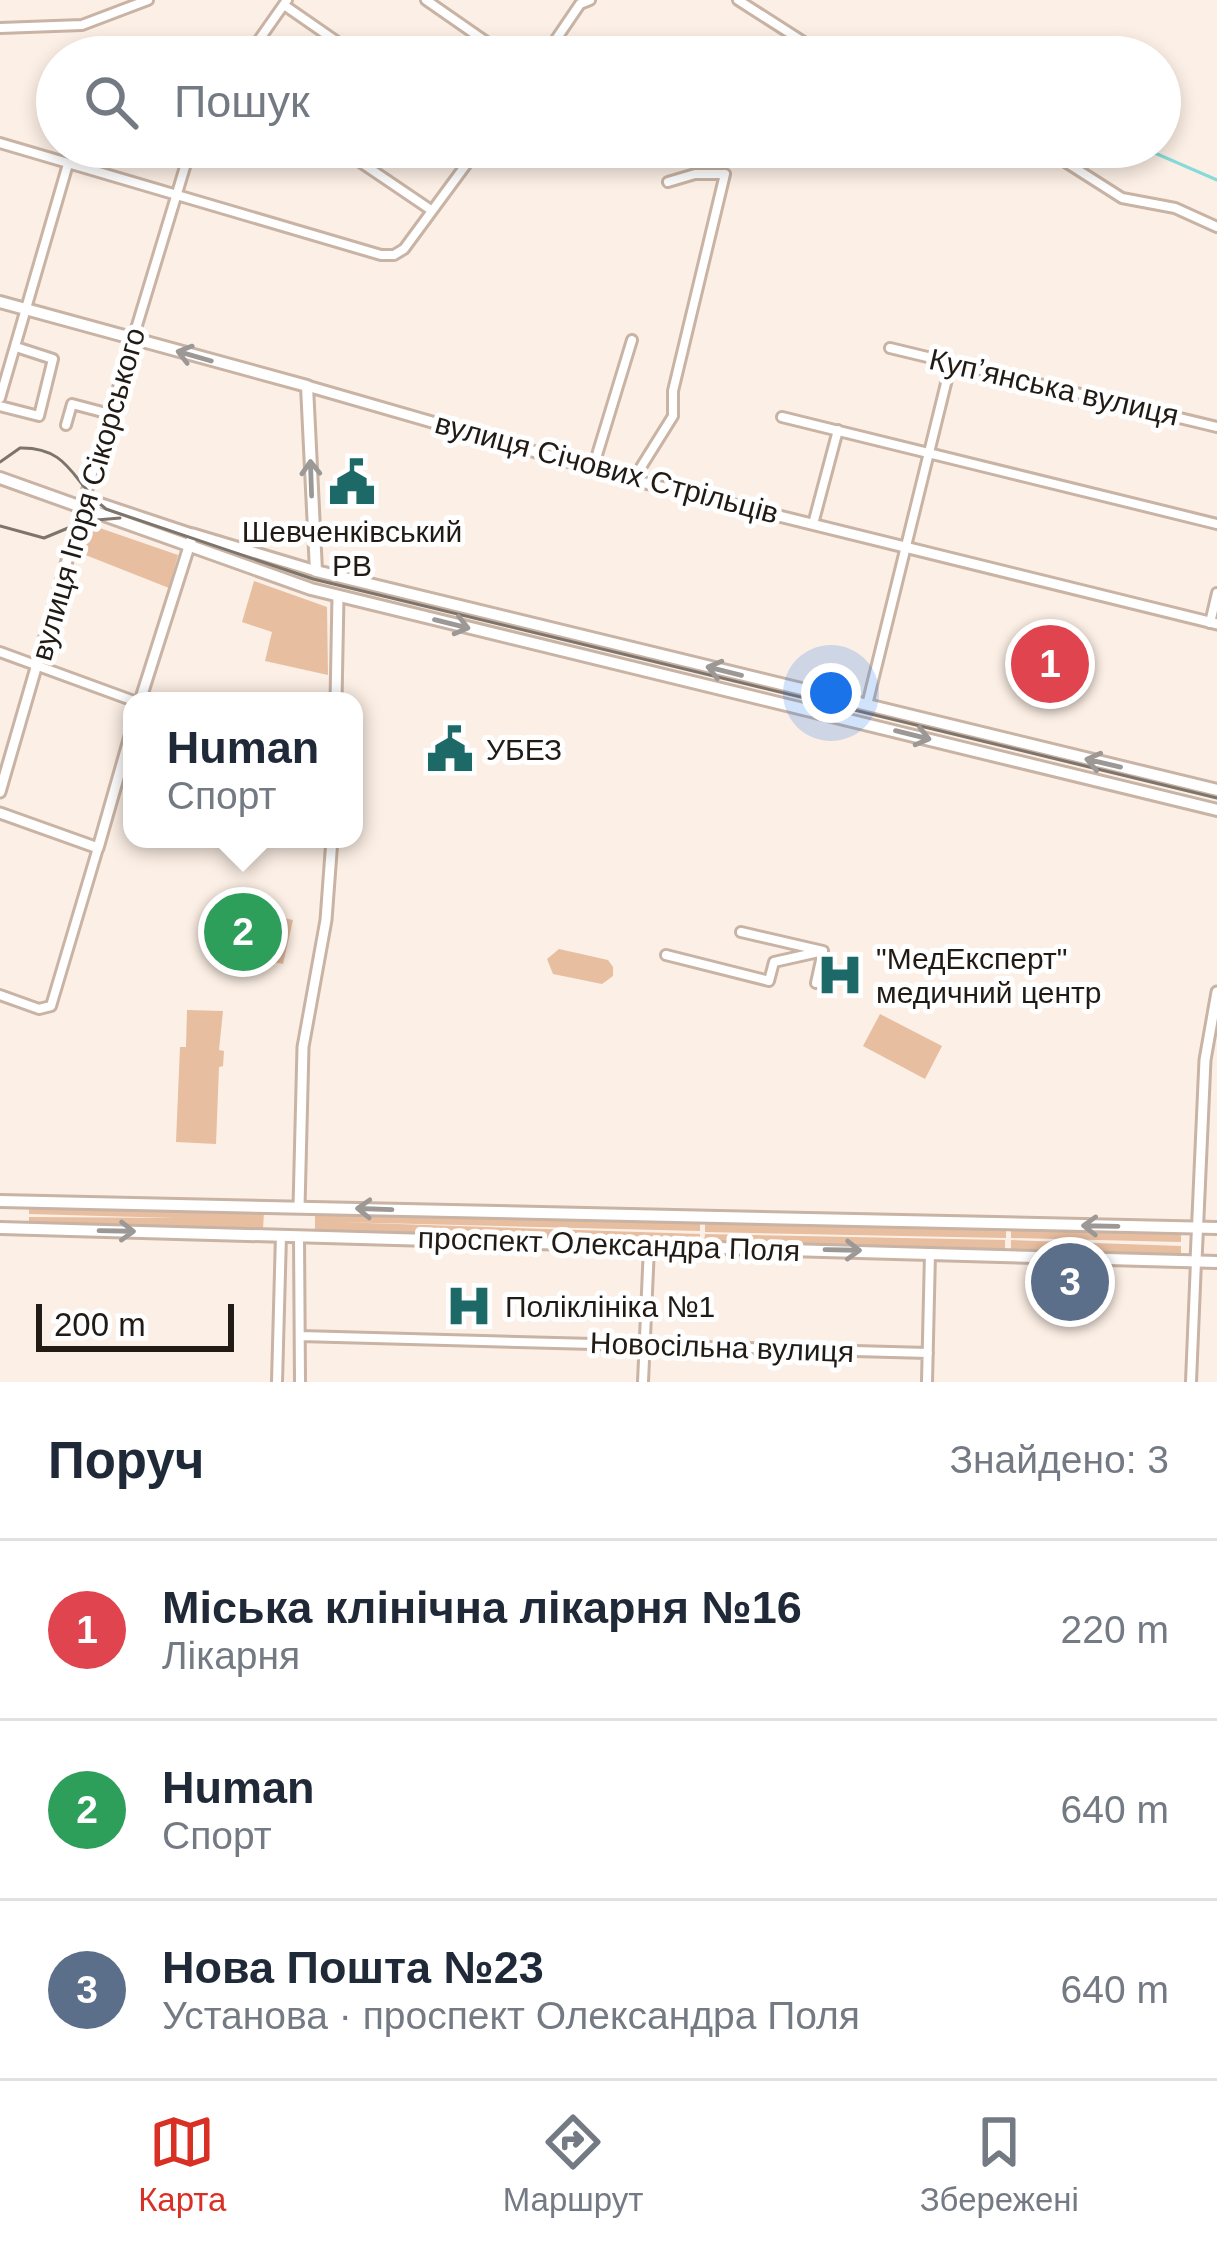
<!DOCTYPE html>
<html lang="uk">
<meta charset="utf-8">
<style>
:root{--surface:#fff;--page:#f6f6f7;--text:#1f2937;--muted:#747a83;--line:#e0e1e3;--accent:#d93025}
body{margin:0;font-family:Helvetica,sans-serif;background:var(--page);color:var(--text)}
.scale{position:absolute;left:36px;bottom:30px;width:198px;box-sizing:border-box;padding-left:12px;border:6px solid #221b15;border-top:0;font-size:33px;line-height:42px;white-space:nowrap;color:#221b15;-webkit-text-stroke:9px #fff;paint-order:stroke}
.you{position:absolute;left:831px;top:693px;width:42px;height:42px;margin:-30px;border:9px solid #fff;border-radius:50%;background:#1a73e8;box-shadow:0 0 0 18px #1a73e833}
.badge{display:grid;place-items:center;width:78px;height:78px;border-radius:50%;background:var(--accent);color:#fff;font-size:39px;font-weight:700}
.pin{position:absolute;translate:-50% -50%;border:6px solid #fff;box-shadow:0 3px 12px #0006}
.popup{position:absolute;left:123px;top:692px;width:240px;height:156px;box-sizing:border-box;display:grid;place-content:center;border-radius:24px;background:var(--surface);filter:drop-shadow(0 3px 9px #0005);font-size:39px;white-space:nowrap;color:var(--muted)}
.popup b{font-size:45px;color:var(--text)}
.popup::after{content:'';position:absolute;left:50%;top:100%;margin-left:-24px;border:24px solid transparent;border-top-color:var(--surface)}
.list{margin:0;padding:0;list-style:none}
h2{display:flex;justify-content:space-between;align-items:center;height:156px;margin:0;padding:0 48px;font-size:51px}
h2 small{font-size:39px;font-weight:400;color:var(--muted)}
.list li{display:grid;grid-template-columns:78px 1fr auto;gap:36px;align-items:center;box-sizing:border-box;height:180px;padding:0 48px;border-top:3px solid var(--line)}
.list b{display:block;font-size:45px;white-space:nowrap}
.list p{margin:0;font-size:39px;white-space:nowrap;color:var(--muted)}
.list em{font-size:39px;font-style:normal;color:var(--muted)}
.icon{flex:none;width:66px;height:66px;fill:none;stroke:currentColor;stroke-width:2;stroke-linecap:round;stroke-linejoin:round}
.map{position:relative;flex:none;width:1217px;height:1382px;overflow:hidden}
.search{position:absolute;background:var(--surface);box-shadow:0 6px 18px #0003;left:36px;right:36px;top:36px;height:132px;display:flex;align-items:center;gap:30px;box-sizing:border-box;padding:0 42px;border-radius:66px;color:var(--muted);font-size:45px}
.sheet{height:696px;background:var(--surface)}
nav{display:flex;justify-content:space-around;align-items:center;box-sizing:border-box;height:168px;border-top:3px solid var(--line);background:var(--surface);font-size:33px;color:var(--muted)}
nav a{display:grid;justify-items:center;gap:6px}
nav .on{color:var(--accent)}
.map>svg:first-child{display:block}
.green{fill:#e7bea0}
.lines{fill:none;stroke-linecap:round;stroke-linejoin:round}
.stream{stroke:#86dbd9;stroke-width:3}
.street-casing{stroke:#c8b3a4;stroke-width:14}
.secondary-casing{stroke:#c8b3a4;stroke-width:15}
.primary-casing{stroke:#c8b3a4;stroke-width:16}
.street{stroke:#fff;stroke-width:8}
.secondary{stroke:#fff;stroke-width:9}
.primary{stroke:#fff;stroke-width:10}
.tram{stroke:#7d746c;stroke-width:3}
.oneway{stroke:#9c9896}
.labels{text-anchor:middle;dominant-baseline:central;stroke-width:10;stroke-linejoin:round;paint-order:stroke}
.street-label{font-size:30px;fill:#221b15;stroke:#fff}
.poi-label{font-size:30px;fill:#221b15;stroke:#fff;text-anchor:start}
</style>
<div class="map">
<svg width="1217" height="1382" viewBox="0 0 1217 1382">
<rect width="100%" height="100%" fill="#fcefe5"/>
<path class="green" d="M91 525 178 555 169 588 83 554 79 540Z
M254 581 327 607 328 675 265 661 272 632 242 622Z
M223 905 293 920 283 964 213 949Z
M559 949 608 960 613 967V976L602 984 553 974 547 959Z
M187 1010 223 1011 219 1050 224 1051 223 1066 219 1067 216 1144 176 1142 180 1047H186Z
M880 1014 942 1046 925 1079 863 1046Z
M29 1206 264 1212 263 1229 29 1224V1217L175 1218 29 1214Z
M315 1212 700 1223V1231L337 1222 700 1234V1242L315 1230Z
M705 1222 1006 1229V1238L705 1232Z
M1011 1229 1181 1233V1242L1011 1238Z
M705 1234 1005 1240V1249L704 1242Z
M1011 1240 1181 1246V1255L1011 1250Z"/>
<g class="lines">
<path class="stream" d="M1141 147 1217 180"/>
<defs>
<path id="street" d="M426 0 508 57
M738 0 827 57
M284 5 359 57
M0 28 82 25 148 0
M247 57 287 0
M544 57 580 4 590 0
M0 143 381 255H394L404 249 479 147
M338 147 431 210
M1042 147 1122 198 1175 208 1217 227
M890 348 1217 427
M0 398 68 164
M0 406 39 416 53 359 16 347
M782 417 1217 524
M66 425 72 404 110 414
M593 468 632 340
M633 480 673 416V391L725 174H695L668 182
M85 498 193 534
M82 507 191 147
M813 524 838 430
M1210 623 1217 593
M0 652 134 701
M867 705 951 363
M666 955 769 981 774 962 823 951 741 932
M816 983 823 951
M0 995 39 1009 51 1006 98 848
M299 1236 300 1382
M300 1336 928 1353
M277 1382 281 1235
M643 1382 649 1247
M927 1382 930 1253
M1191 1382 1196 1261"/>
<path id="secondary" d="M307 386 633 480 1217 624
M140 701 193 534 316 571
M336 701 338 596
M0 792 82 509
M0 813 98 848 132 729
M299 1207 303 1047 326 920 332 839
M1196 1261 1205 1060 1217 992"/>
<path id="primary" d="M0 302 307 386 316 571 1217 790
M0 478 311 589 1217 810
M0 1201 1217 1228
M0 1228 1217 1262"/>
</defs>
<use href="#street" class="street-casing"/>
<use href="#secondary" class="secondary-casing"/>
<use href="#primary" class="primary-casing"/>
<use href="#street" class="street"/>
<use href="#secondary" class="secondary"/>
<use href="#primary" class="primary"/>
<path class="tram" d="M0 462 20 448C71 447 72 483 106 509L313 579 1217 798
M0 526 44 538 85 521 120 518"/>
</g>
<defs><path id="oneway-shaft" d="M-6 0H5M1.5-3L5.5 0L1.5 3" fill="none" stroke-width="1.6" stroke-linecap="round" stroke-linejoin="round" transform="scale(3)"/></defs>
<g class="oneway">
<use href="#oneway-shaft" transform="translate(194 356) rotate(-164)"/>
<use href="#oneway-shaft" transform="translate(311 478) rotate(-92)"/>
<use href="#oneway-shaft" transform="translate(452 624) rotate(14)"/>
<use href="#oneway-shaft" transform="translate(724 671) rotate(-166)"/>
<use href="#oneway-shaft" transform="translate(913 735) rotate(14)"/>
<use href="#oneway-shaft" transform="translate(1103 763) rotate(-167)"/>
<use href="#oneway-shaft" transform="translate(374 1209) rotate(-178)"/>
<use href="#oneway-shaft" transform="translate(1100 1226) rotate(-179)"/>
<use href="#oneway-shaft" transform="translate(117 1231) rotate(1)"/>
<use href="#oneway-shaft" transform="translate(843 1250) rotate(1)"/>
</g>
<defs>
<symbol id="civic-bare" viewBox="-9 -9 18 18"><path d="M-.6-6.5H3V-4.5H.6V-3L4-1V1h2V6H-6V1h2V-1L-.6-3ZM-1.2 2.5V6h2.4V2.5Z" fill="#1c6968" stroke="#fff" stroke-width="2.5" paint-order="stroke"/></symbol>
<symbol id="hospital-bare" viewBox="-9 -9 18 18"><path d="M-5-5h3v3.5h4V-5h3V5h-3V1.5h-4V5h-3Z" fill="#1c6968" stroke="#fff" stroke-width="2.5" paint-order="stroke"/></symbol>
</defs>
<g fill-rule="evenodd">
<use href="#civic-bare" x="319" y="449" width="66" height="66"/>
<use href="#civic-bare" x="417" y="716" width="66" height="66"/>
<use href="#hospital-bare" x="807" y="942" width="66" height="66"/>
<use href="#hospital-bare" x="436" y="1273" width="66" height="66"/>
</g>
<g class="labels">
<g class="street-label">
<text transform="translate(1054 387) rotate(13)">Купʼянська вулиця</text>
<text transform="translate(607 468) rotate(15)">вулиця Січових Стрільців</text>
<text transform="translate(88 494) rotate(-74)">вулиця Ігоря Сікорського</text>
<text transform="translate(609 1244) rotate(2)">проспект Олександра Поля</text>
<text transform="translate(722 1347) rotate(2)">Новосільна вулиця</text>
</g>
<g class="poi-label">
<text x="352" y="531" text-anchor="middle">Шевченківський<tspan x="352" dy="34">РВ</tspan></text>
<text x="486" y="749">УБЕЗ</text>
<text x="876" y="958">"МедЕксперт"<tspan x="876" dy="34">медичний центр</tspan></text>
<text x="505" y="1306">Поліклініка №1</text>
</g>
</g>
</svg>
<div class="scale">200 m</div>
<div class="you"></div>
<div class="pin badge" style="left:1050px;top:664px;background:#e0444e">1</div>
<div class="pin badge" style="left:243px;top:932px;background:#2e9e5b">2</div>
<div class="popup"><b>Human</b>Спорт</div>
<div class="pin badge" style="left:1070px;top:1282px;background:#5c6f8a">3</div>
<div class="search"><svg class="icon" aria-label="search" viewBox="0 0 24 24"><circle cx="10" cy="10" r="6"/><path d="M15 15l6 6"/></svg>Пошук</div>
</div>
<section class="sheet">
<h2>Поруч<small>Знайдено: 3</small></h2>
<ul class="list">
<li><span class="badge" style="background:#e0444e">1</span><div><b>Міська клінічна лікарня №16</b><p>Лікарня</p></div><em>220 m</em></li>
<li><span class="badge" style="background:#2e9e5b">2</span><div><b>Human</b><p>Спорт</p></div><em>640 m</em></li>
<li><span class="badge" style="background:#5c6f8a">3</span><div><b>Нова Пошта №23</b><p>Установа · проспект Олександра Поля</p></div><em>640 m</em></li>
</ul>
</section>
<nav>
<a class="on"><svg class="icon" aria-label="map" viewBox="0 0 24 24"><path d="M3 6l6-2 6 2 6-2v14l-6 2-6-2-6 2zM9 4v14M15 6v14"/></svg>Карта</a>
<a><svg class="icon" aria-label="directions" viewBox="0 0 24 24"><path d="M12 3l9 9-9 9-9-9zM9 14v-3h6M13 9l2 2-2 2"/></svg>Маршрут</a>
<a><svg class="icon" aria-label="saved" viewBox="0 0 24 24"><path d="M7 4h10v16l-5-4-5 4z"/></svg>Збережені</a>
</nav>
